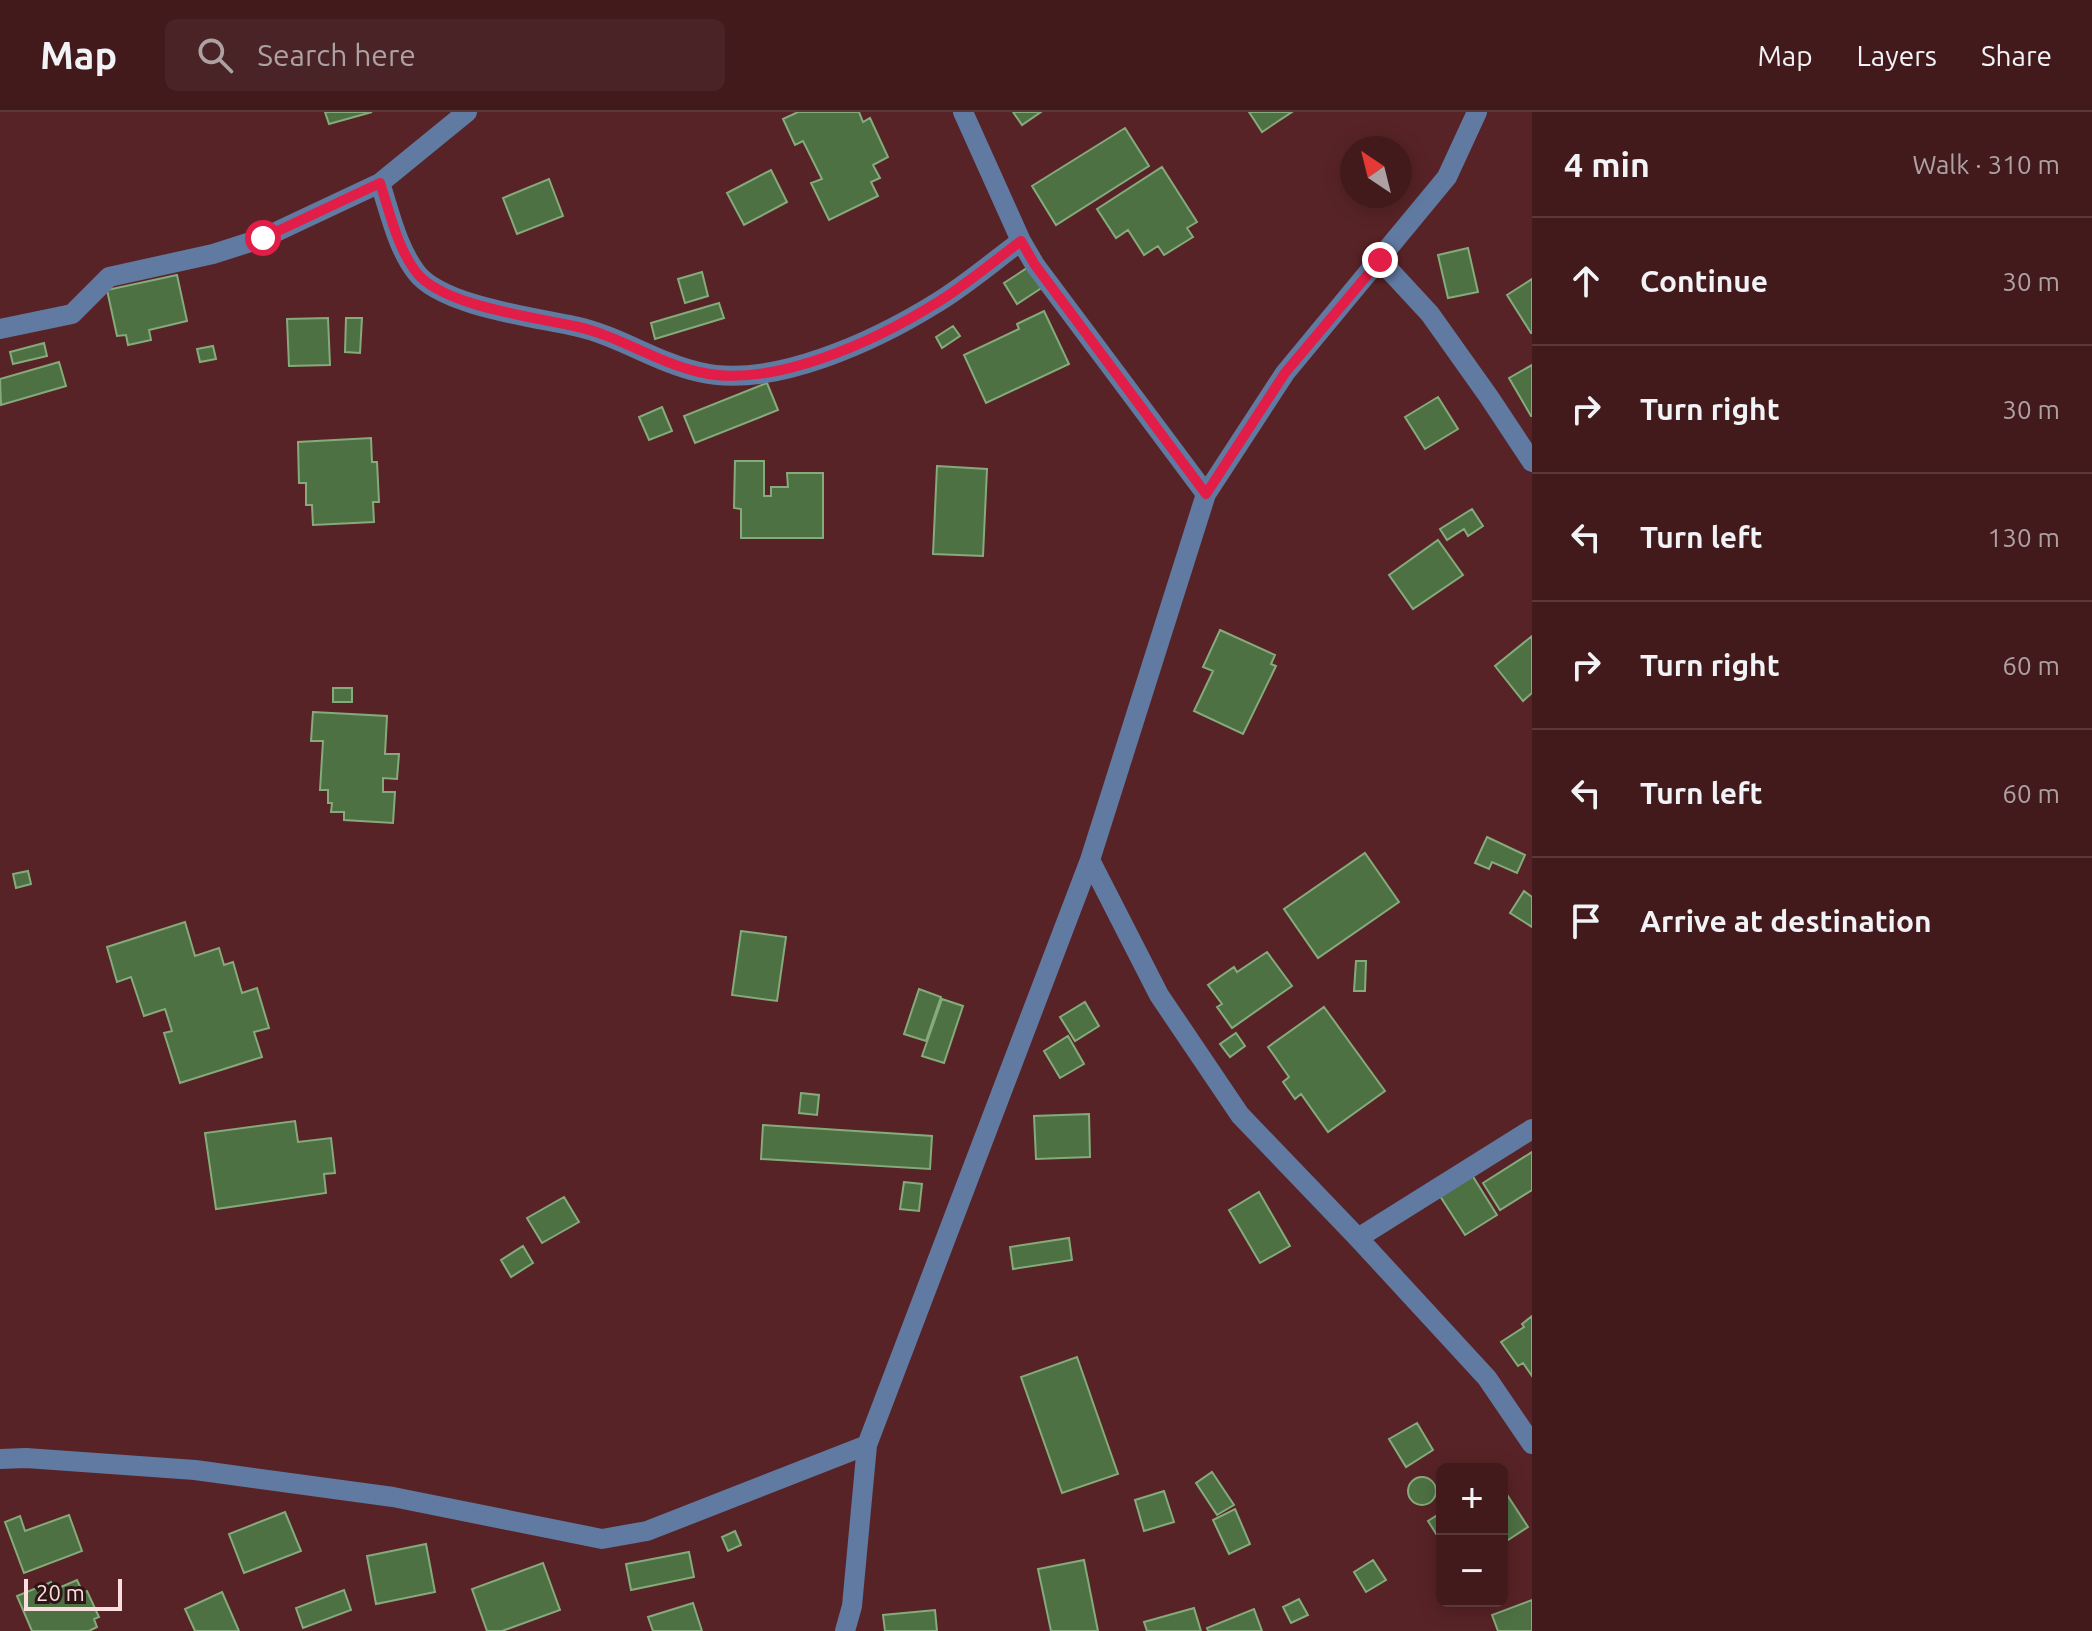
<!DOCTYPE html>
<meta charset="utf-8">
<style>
:root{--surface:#421a1c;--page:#492325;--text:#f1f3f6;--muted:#aea1a3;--line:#5a383b}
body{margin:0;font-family:Ubuntu,sans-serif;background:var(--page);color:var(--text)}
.controls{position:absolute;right:24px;bottom:24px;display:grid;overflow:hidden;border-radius:12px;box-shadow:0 4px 20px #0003}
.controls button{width:72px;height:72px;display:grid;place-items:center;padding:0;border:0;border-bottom:2px solid var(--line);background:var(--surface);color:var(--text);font:40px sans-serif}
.compass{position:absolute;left:1340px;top:24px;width:72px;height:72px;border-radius:50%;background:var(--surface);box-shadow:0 4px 20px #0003;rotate:325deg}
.scale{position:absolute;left:24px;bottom:20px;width:98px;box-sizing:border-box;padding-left:8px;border:4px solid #fbdedd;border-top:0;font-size:22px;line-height:28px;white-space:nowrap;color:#fbdedd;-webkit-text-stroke:6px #2e1616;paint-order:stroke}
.stop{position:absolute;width:24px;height:24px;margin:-18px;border:6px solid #e11d48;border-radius:50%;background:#fff}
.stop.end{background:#e11d48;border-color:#fff;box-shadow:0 2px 8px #0008}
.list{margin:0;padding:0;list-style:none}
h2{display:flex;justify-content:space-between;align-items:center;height:104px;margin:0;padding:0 32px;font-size:34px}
h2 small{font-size:26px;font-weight:400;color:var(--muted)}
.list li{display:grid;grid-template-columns:52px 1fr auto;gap:24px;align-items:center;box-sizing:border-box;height:128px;padding:0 32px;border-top:2px solid var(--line)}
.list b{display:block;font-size:30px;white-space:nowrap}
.list em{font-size:26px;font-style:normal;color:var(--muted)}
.icon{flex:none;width:44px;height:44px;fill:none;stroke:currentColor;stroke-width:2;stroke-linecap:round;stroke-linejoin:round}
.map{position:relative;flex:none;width:1532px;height:1519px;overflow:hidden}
header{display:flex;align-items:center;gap:48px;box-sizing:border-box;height:112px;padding:0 40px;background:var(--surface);border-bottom:2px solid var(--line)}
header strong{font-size:38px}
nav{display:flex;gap:44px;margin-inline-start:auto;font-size:28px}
.search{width:560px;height:72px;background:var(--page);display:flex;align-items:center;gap:20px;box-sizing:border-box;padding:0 28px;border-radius:12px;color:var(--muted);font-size:30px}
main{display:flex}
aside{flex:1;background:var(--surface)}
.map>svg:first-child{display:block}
.building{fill:#4e7144;stroke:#85aa7b;stroke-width:2}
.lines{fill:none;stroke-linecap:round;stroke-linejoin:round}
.minor{stroke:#607aa2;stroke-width:20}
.route{stroke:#e11d48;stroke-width:10}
</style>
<header>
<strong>Map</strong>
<div class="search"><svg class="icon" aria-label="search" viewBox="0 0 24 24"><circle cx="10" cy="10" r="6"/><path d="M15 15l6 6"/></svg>Search here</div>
<nav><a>Map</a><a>Layers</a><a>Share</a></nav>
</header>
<main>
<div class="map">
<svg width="1532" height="1519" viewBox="0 0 1532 1519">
<rect width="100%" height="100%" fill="#582326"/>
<path class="building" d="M325 0H372L329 12Z
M798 0H859L863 10 870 6 888 45 873 53 880 66 871 70 878 84 829 108 811 71 822 67 803 29 795 33 783 7Z
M1013 0H1041L1022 13Z
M1249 0H1292L1262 20Z
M1125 16 1149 54 1056 113 1032 74Z
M1162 55 1197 110 1187 116 1193 125 1164 143 1158 134 1144 143 1128 118 1116 126 1097 97Z
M771 58 787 90 744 113 727 81Z
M549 67 563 104 517 122 503 86Z
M1468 136 1478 180 1448 186 1438 143Z
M1030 154 1043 175 1017 192 1004 171Z
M702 160 708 184 685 191 678 167Z
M177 163 187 209 149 218 151 228 128 233 126 223 117 224 107 178Z
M1532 167V221H1531L1507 183Z
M719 191 724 206 655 227 651 211Z
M1044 199 1069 252 986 291 964 243 1019 217 1017 212Z
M328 206 330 253 289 254 287 207Z
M346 206H362L360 241 345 240Z
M953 214 960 224 942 236 936 225Z
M44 231 47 244 13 252 10 240Z
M213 234 216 247 200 250 197 237Z
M59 250 66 274 1 293 0 267Z
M1532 253V304H1531L1509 266Z
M767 271 778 298 695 331 684 304Z
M1438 285 1458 317 1425 337 1405 305Z
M662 295 672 319 649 328 639 305Z
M371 326 372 350H377L379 390H373L374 410 313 413 312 393H306V371H299L298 330Z
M735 349H764V384H771V375H788L787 361H823V426H741V397L734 396Z
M937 354 987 357 983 444 933 442Z
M1472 397 1483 414 1468 424 1464 417 1447 428 1440 417Z
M1438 428 1463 463 1413 497 1389 463Z
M1220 518 1275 543 1271 552 1276 554 1243 622 1194 599 1213 559 1203 555Z
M1532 524V581L1523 589 1495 554Z
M333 576H352V590H333Z
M313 600 387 604 385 642H399L397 667 383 666V680H395L393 711 344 708V700H331L332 691H328V678H320L323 629H311Z
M1487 725 1525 743 1517 761 1492 750 1489 757 1475 751Z
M1365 741 1399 790 1318 846 1284 797Z
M28 759 31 772 16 776 13 762Z
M1524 779 1532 785V815L1510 801Z
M185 810 195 844 219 836 224 853 233 850 242 881 257 876 269 916 254 920 262 945 180 971 164 921 172 919 165 897 144 904 131 865 117 870 107 835Z
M741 819 786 825 777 889 732 883Z
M1267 840 1292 874 1232 916 1217 895 1222 892 1208 873 1234 855 1237 860Z
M1356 849H1366L1365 879H1354Z
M919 877 941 885 926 929 904 922Z
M942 887 963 894 944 951 922 944Z
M1085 890 1099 914 1075 929 1060 905Z
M1324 895 1385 979 1328 1020 1301 982 1295 987 1283 970 1289 965 1268 935Z
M1236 921 1245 934 1230 945 1220 932Z
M1068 924 1084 952 1060 966 1044 939Z
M801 981 819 983 817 1003 799 1001Z
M1089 1002 1090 1045 1036 1047 1034 1004Z
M295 1009 298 1030 331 1026 335 1061 324 1062 326 1081 216 1097 205 1021Z
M763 1013 932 1024 930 1057 761 1047Z
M1532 1040V1078L1500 1098 1483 1071Z
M1472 1063 1497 1103 1465 1123 1440 1084Z
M904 1070 922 1072 919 1099 900 1097Z
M1259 1080 1290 1134 1260 1151 1229 1098Z
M564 1085 579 1110 542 1131 527 1106Z
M1069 1126 1072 1148 1013 1157 1010 1135Z
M523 1134 533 1151 511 1165 501 1148Z
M1532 1204V1264L1523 1251 1518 1254 1501 1230 1524 1215 1522 1212Z
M1077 1245 1118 1362 1062 1381 1021 1265Z
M1417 1311 1433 1338 1406 1355 1389 1327Z
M1212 1360 1234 1393 1217 1403 1196 1371Z
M1408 1379a14 14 0 1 1 28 0a14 14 0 1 1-28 0Z
M1502 1375 1528 1415 1502 1432Z
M1164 1379 1174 1410 1144 1419 1135 1388Z
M1235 1397 1250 1432 1229 1442 1213 1408Z
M285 1400 301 1439 244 1461 229 1422Z
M1442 1400V1431L1428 1409Z
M69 1403 82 1439 24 1461 5 1410 20 1404 25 1419Z
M735 1419 741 1433 728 1439 722 1425Z
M426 1432 435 1480 376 1492 367 1444Z
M689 1440 694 1465 631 1478 626 1452Z
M1084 1448 1098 1519H1051L1038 1457Z
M1373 1448 1386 1468 1366 1480 1354 1460Z
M543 1451 560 1498 502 1519H487L472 1477Z
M77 1468 83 1481 87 1479 99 1505 94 1507 97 1515 89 1519H32L17 1484 51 1470 54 1478Z
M344 1478 351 1498 303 1516 296 1496Z
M222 1480 239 1519H195L185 1497Z
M1299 1487 1308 1503 1291 1511 1283 1495Z
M1532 1488V1519H1498L1492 1503Z
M693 1491 702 1519H653L648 1505Z
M1194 1496 1201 1519H1147L1144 1510Z
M1254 1497 1262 1519H1208L1207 1516Z
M935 1498 937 1519H885L883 1503Z"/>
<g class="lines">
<path class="minor" d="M963 0 1021 129 1035 153 1206 382
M380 71C390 101 397 135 416 160 441 194 534 205 574 214 618 223 655 250 699 260 772 278 877 228 938 190 967 172 994 149 1021 129
M1380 148 1430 202 1489 285 1532 350
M0 217 72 202 109 165 213 142 263 126 380 71 467 0
M1090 748 1159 883 1240 1003 1358 1126 1487 1266 1532 1332
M1358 1126 1532 1017
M0 1347 26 1346 195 1358 393 1385 602 1427 647 1419 867 1333
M845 1519 852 1494 867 1333 1090 748 1206 382 1285 261 1447 65 1477 0"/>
</g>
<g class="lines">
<path class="route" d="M263 126 380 71C390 101 397 135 416 160 442 194 534 205 574 214 618 223 655 250 699 260 772 278 877 228 938 190 967 172 994 149 1021 129L1035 153 1206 382 1285 261 1380 148"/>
</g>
</svg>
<div class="controls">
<button>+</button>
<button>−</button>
</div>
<svg class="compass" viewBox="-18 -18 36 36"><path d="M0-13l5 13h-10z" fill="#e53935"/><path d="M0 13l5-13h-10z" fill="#aea1a3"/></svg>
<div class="scale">20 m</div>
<div class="stop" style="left:263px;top:126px"></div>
<div class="stop end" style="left:1380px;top:148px"></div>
</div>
<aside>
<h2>4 min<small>Walk · 310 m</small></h2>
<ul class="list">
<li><svg class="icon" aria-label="ahead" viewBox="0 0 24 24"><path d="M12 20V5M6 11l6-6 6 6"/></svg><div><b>Continue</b></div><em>30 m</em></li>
<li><svg class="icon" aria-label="right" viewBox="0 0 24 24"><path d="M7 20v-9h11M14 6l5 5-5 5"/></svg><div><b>Turn right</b></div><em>30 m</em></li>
<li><svg class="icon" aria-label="left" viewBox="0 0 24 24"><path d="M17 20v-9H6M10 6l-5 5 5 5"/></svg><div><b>Turn left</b></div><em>130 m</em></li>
<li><svg class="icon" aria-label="right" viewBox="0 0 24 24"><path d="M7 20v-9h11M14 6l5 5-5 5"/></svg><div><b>Turn right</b></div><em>60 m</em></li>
<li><svg class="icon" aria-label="left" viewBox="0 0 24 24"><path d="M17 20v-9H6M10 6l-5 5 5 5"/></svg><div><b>Turn left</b></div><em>60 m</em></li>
<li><svg class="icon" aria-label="arrive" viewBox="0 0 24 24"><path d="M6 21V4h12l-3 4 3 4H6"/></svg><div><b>Arrive at destination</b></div></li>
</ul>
</aside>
</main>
